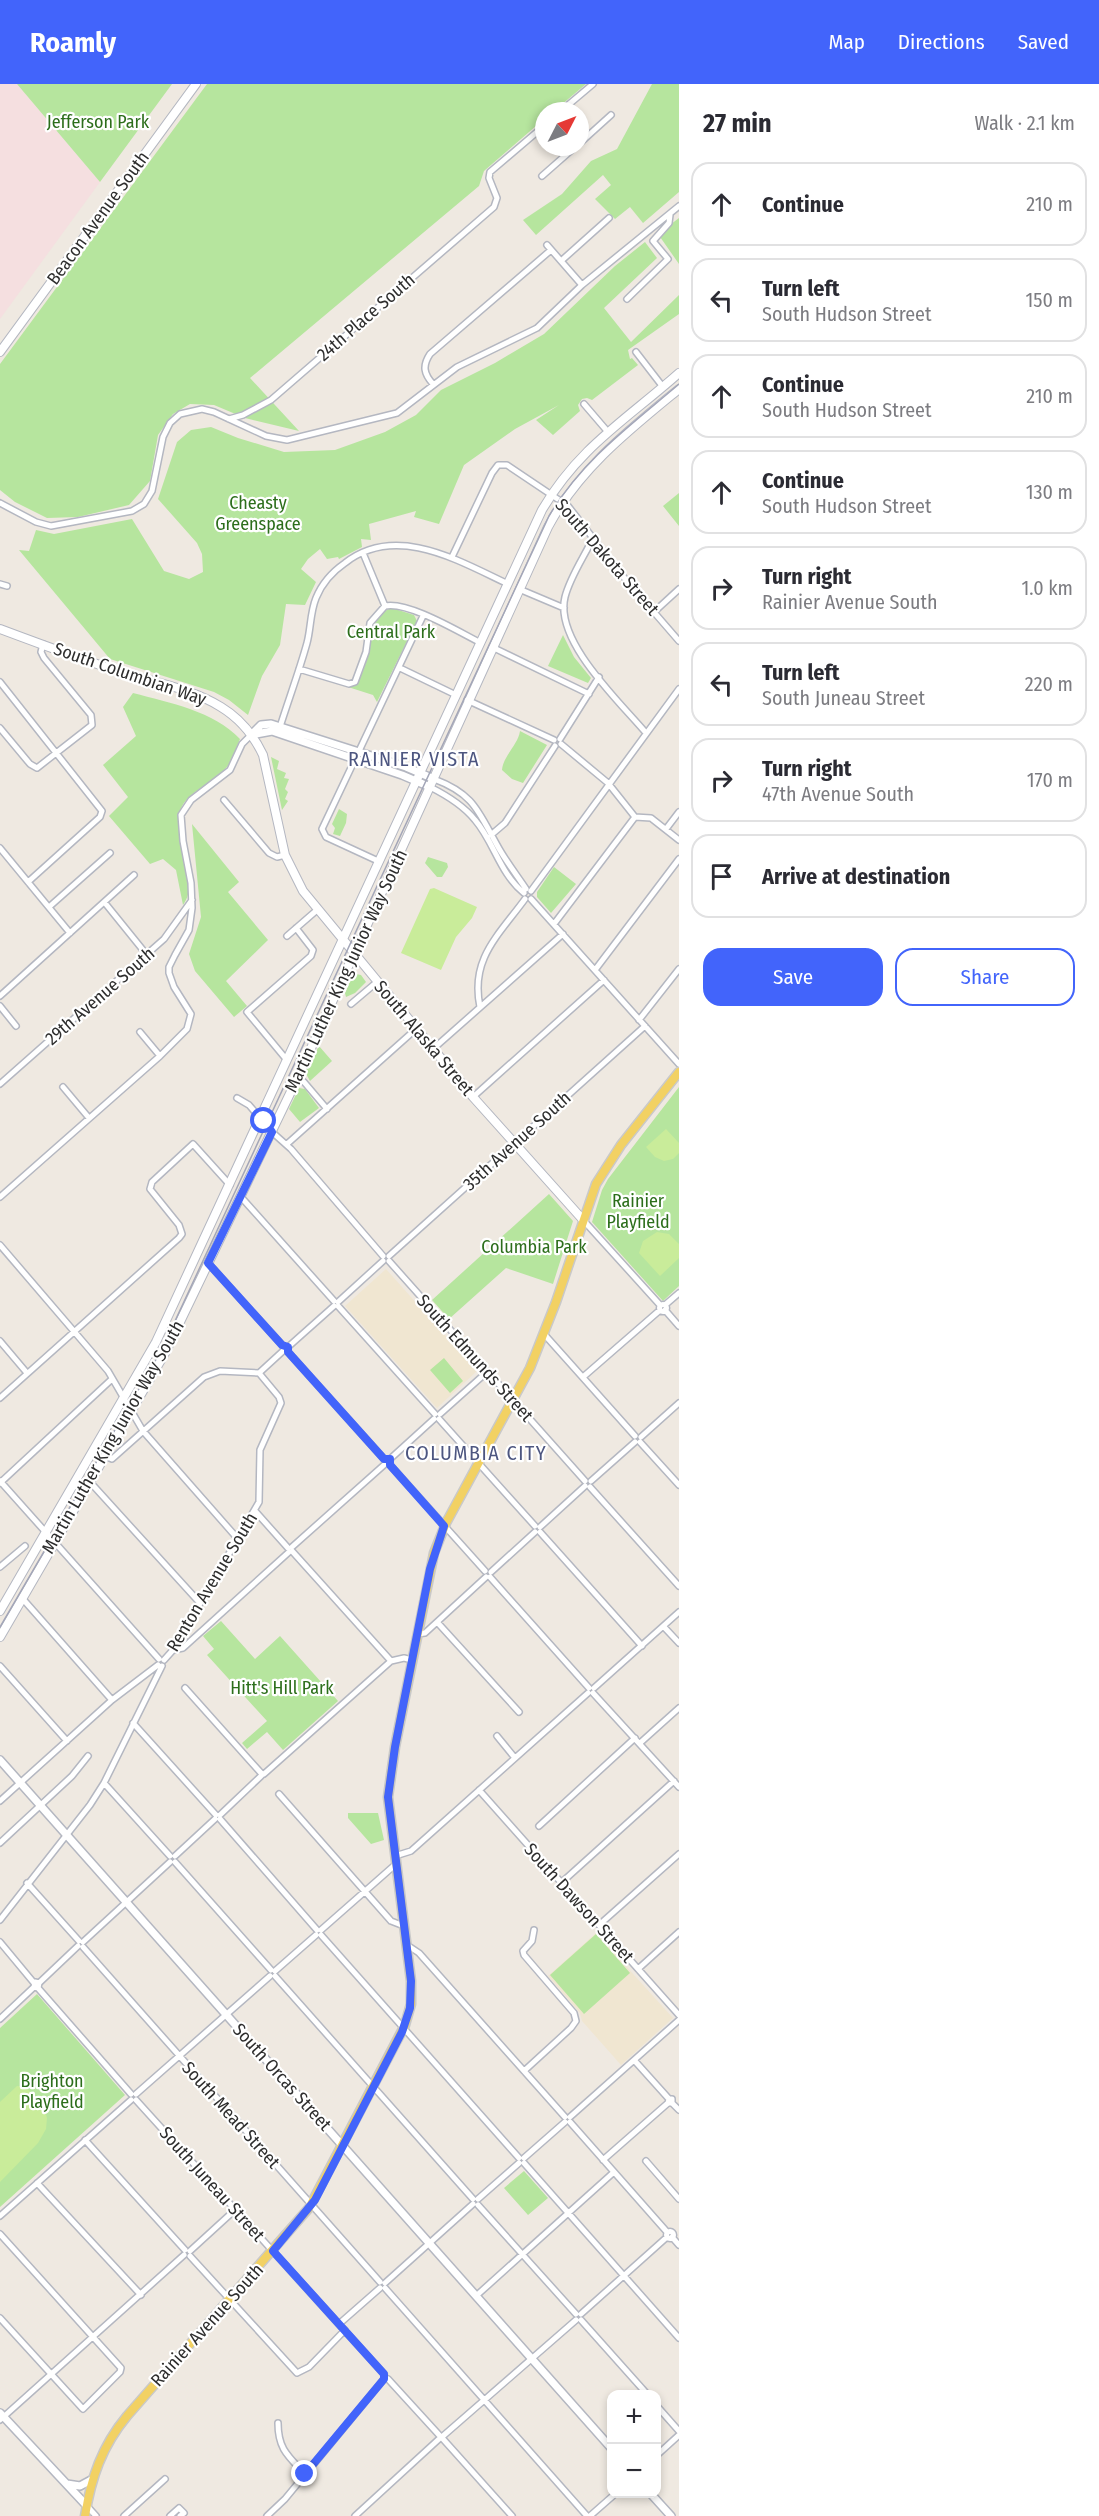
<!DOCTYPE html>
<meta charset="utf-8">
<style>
:root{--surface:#fff;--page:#f2f2f3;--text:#2b2b33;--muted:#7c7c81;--line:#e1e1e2;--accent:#4264fb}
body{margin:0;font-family:"Fira Sans Condensed",sans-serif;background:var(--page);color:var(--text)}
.controls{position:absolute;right:18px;bottom:18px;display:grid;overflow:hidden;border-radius:12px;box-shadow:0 3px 9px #0003}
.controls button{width:54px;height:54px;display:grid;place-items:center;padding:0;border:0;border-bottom:2px solid var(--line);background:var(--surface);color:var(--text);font:30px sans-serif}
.compass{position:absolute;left:535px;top:18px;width:54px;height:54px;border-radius:50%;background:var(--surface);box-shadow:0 3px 9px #0003;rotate:48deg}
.stop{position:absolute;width:18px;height:18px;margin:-14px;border:4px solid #4264fb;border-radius:50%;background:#fff}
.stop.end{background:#4264fb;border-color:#fff;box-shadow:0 2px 6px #0008}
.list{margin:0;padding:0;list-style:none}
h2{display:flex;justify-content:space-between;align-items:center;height:78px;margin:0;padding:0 24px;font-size:26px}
h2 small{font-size:20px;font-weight:400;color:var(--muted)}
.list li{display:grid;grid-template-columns:39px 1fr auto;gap:18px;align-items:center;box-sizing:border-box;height:84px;margin:0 12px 12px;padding:0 12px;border:2px solid var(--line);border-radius:18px}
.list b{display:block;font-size:22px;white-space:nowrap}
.list p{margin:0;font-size:20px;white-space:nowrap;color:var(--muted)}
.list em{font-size:20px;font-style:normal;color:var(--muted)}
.actions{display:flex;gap:12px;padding:18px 24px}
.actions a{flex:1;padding:14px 0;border:2px solid var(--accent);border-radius:18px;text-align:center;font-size:21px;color:var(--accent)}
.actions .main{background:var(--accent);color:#fff}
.icon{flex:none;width:33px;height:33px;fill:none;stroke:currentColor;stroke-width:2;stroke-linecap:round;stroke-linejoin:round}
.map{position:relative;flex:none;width:679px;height:2432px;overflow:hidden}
header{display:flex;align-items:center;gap:36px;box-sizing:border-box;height:84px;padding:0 30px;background:var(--accent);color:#fff}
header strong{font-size:28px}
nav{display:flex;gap:33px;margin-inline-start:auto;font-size:21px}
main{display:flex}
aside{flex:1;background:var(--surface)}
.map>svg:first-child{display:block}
.education{fill:#f0e6d1}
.medical{fill:#f5dfe0}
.green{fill:#b6e59e}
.pitch{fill:#c9ec9a}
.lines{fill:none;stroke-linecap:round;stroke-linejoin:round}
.minor-casing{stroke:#b4b7c1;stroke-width:8}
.tertiary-casing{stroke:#b4b7c1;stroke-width:10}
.secondary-casing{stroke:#b4b7c1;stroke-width:10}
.primary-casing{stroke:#c9c9c9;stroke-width:11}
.minor{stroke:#fff;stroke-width:5}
.tertiary{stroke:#fff;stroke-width:7}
.secondary{stroke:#fff;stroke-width:8}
.primary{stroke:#f2d163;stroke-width:8}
.tram{stroke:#a3a6b8;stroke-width:1.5}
.route{stroke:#4264fb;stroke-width:8}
.labels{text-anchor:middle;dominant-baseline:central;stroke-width:4.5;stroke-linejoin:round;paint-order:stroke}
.park-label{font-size:18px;fill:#2c6e1b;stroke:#fff}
.street-label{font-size:18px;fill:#2e2e2e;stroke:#fff}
.neighbourhood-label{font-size:20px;letter-spacing:1.5px;fill:#4d5680;stroke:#fff}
</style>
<header>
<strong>Roamly</strong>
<nav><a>Map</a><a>Directions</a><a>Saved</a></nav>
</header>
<main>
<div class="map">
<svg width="679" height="2432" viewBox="0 0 679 2432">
<rect width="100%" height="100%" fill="#efe9e1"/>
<path class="education" d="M386 1185 477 1287 437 1324 345 1222Z
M596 1849 673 1934 621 1981 582 1937 580 1929 548 1892Z"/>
<path class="medical" d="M0 0H17L100 98 0 235Z"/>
<path class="green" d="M17 0H172L100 98Z
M207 0H586L554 27H544V35L484 87 479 102 250 294 299 347 245 334 214 321 190 320 173 330 158 351 150 397 129 421 78 433 47 434 15 418 0 406V280Z
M652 0H679V108L643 139 630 123 615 135 595 115 611 101 603 91 536 151 523 136 562 110 591 77 617 65Z
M679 134V180L658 150Z
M645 158 657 174 604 224 631 258 679 211V230L628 266 630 275 632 274 638 281 592 316 587 314 582 315 578 321 580 327 553 351 536 336 559 321 515 345 464 381 439 440 414 433 416 427 369 440 371 456 361 455 362 463 339 475 338 473 327 475 320 465 308 475 301 485 316 498 305 521 286 520 280 561 262 592 248 631 229 616 214 608 110 575 19 466 29 467 36 446 54 450 132 435 164 487 189 495 203 488 202 470 197 459 158 415 177 358 191 346 211 343 238 354 284 368 335 366 385 348 416 331 441 306 495 279 544 250 615 182Z
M679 409V442L663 422Z
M392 524 414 531 417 537 377 618 373 611 348 603 358 599C362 589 367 578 369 567 373 548 369 532 392 524Z
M563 551 574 573 591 594 588 599 548 582Z
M133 609C170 619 214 627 240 655 236 664 233 677 226 684 213 701 182 708 179 732 175 760 201 797 183 821L176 786 163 775 150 780 109 732 128 713 103 681 136 652 123 623Z
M520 647 547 661 523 699 512 695 502 686C503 672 518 661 520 647Z
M271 673 279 677 277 685 286 689 284 694 289 695 285 705 288 708 285 715 288 717 282 726Z
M339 725 347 730 346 739 340 752 333 750 335 744 332 740Z
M192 740 239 798 228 808 268 856 226 897 247 922 234 933 195 887 189 870 201 833Z
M428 773 447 779 448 783 442 793H437L425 779Z
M554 783 576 800 551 829 537 813V808Z
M356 890 361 891 366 898 355 909 346 913 345 909 352 893Z
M319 962 332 977 310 997 305 988Z
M679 1003V1202L663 1217 592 1138 602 1106 608 1095Z
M299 1004 305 1005 319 1024 300 1038 289 1025Z
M549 1110 573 1137 553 1200 506 1184 449 1235 432 1216Z
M444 1274 463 1297 450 1309 430 1286Z
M221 1537 255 1575 280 1552 338 1617 283 1666 267 1648 247 1665 242 1659 267 1637 207 1571 214 1565 203 1552Z
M348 1729H378L384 1756 371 1760 348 1734Z
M596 1850 630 1889 584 1930 550 1891Z
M37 1910 125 2011 0 2123V1944Z
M524 2087 548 2114 528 2131 504 2104Z"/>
<path class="pitch" d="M434 804 477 823 472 834 456 853 441 886 401 869 430 805Z
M666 1045 679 1059V1069L673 1075 664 1077 655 1073 646 1063Z
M657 1148 669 1150 679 1160V1174L660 1192 639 1169 643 1157Z
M17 2002 26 2003 44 2023 47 2034 46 2045 38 2059 0 2098V2018Z"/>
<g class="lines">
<defs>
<path id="minor" d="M561 27 593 0
M580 59 611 31
M542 92 575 63
M547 161 582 201
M561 177 609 134
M627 215 668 175 653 157 669 139 670 131
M636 268 663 303
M433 300C424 290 422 282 430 270L551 166
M584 320 608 348
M229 335 243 331 271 316 494 123 497 114 489 94 490 88 544 42
M0 419 36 438 51 442 132 427 144 420 152 407 163 353 170 339 180 330 202 325 214 328 266 352 287 356 397 329 457 283 537 244 582 201 679 122
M593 454C584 473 570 493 565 513 554 557 620 618 646 649
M363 469 385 522C408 517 459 548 481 559
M452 473 492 389 498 381H507L568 422 621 490 679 557
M0 500 7 502
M519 505 564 524
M654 528 679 505
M492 563 589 610
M400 584 456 611
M299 585 349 600 355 598 366 568 370 539 385 522
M0 598 102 727 100 733 28 798
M467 616 554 656
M0 644 30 680 37 684 92 641 91 631 44 574 41 568 43 560
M279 646C288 617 299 588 307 559 311 544 310 529 316 514 322 499 332 488 345 479 396 439 459 477 508 500
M560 655 599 593
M561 660 608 699 635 733
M434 695C474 710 478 727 497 761 505 776 516 790 526 805
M430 703C446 711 463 721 475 736 494 758 500 790 524 809
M224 716 269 769 277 773 285 771
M635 733 651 734 679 756
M666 745 679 728
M491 751 505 739 555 662
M0 764 70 849
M378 777 326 753 322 745 423 532
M531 807 679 605
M531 815 679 980
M105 819 147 871
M49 823 110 769
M554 840 635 733
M287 852 317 826
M595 886 679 775
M0 912 134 791
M351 920 377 898
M0 922 16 942
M480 923C470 875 498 852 525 815
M639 936 679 885
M140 948 160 972
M433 965 563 850
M286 975 247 928 311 872 313 866 296 844
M297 995 304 998 327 1025
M0 1000 164 855 192 816
M63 1003 89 1034
M473 1013 604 896
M237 1014 249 1021 272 1048
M272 1048 291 1065 383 1172
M287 1060 416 945
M0 1113 160 972 187 945 191 930 174 903 169 889V883L175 871 189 846 192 824 191 799 183 757 181 731 191 716 230 686 242 660 251 651
M241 1113 334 1217
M584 1137 660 1221
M0 1161 108 1287 143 1347 238 1455
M389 1172 645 942
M389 1177 585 1397
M208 1179 283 1262
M338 1218 383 1177
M659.5 1224a3.5 3.5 0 1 1 7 0a3.5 3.5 0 1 1-7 0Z
M665 1221 679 1209
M338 1222 435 1330
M665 1226 679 1242
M544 1250 635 1352
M0 1257 27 1289
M288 1263 334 1222
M288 1268 384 1375
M583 1293 660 1226
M0 1314 179 1154 182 1150 179 1141 150 1105 152 1098 193 1060 230 1101
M440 1330 487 1288
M439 1335 535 1442
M641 1353 679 1319
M640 1358 679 1401
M105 1372 112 1375 204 1293 220 1287 259 1289 283 1267
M390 1375 434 1335
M390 1381 485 1487
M0 1397 159 1575
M591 1397 635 1358
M90 1398 200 1519
M0 1399 112 1295
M590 1403 679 1502
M255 1427 288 1464
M540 1443 585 1402
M540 1448 642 1562
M292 1463 384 1381
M292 1467 391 1577 404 1574 412 1576
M0 1483 25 1462
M491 1488 535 1448
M490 1493 589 1604
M22 1514 112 1616
M437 1538 519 1628
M664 1543 679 1559
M417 1550 425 1549 486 1493
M173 1566 183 1564 289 1468
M164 1576 173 1566 259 1418 260 1366 281 1319 279 1313 259 1289
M0 1582 67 1657
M185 1604 261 1689
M594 1604 679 1528
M593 1609 679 1703
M133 1639 216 1731
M497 1652 515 1674
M640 1659 679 1624
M264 1690 391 1577
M104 1699 170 1772
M479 1706 679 1931
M279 1710 391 1837 404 1842
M0 1717 112 1616 158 1581
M220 1731 261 1692
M220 1735 317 1846
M539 1742 635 1654
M0 1759 72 1692 88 1672
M175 1772 215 1735
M395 1772 411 1767 588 1609
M175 1778 271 1886
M27 1799 79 1857
M561 1799 674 1697
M0 1836 90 1721 104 1699 162 1582
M599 1841 679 1770
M321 1846 396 1780
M321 1851 519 2074
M0 1858 34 1899
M83 1858 170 1778
M407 1861 419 1869 565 2033
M83 1863 380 2198
M638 1885 679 1848
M275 1887 316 1851
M275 1892 473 2115
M39 1899 78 1862
M38 1904 39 1899 35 1898 34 1903 38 1904 131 2010
M0 1935 34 1903
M634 1976 669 2015
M524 1987 571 1944 576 1937 574 1929 524 1871 523 1867 532 1857 534 1846
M136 2010 270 1892
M669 2015H672V2019H668Z
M136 2016 384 2290
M672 2019 679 2026
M570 2033 679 1936
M570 2038 667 2148
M85 2056 185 2166
M524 2074 565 2038
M603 2076 668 2019
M646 2077 679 2115
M524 2079 679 2254
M37 2099 141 2211
M478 2115 519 2079
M478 2121 576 2230
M0 2132 131 2016
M666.5 2151a3.5 3.5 0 1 1 7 0a3.5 3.5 0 1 1-7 0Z
M0 2150 121 2284 120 2288 83 2325 0 2234
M672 2153 679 2161
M190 2167 236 2125
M190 2172 297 2289 309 2283 345 2246
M385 2199 473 2120
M385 2204 587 2432
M476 2212 614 2088
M581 2230 667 2153
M581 2236 647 2310
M339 2240 380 2204
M388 2295 440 2352
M656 2321 679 2347
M0 2336 184 2171
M278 2339C278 2365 288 2372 305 2390
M443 2352 576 2236
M443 2355 512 2432
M656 2372 679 2351
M87 2422 96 2432
M124 2432 165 2395
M170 2432 179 2424 184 2429 180 2432
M267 2432 285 2415 384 2295
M355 2432 439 2355
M590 2432 615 2410"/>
<path id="tertiary" d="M251 651 261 641 271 640 406 683 434 695
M251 651 272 647 402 691 430 703
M0 1676 612 2365
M0 2329 87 2422
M67 2400 80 2402 93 2395
M651 2410 671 2432"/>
<path id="secondary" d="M0 268 196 0
M0 545C40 560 80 575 121 588 154 598 192 605 221 623 239 634 254 652 263 671L285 771 303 807 473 1013 584 1137
M0 1527 156 1258 542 426C579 363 626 336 679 289
M0 1553 165 1269 297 995 548 443C579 385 629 346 679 305"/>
<path id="primary" d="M85 2432C91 2394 102 2362 127 2332L309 2124 405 1941 411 1920V1897L388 1713 395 1663 434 1469 446 1439 530 1284 556 1218 596 1100 621 1061 679 988"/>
</defs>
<use href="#minor" class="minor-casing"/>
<use href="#tertiary" class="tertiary-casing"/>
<use href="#secondary" class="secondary-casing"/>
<use href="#primary" class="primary-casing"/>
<use href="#minor" class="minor"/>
<use href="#tertiary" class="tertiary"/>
<use href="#secondary" class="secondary"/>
<use href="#primary" class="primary"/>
<path class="tram" d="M0 1543 162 1265 549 432C582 376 631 341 679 300"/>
</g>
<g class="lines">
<path class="route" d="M264 1037 272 1048 208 1179 282 1261 288 1263V1268L384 1375H390V1381L444 1442 430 1485 395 1663 388 1713 411 1897 410 1924 402 1948 315 2116 273 2167 384 2290V2295L305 2390"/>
</g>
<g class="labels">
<g class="park-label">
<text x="98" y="38">Jefferson Park</text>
<text x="258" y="419">Cheasty<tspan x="258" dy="21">Greenspace</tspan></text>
<text x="391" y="548">Central Park</text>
<text x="638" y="1117">Rainier<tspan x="638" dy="21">Playfield</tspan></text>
<text x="534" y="1163">Columbia Park</text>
<text x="282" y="1604">Hitt's Hill Park</text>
<text x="52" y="1997">Brighton<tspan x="52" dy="21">Playfield</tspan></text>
</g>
<g class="street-label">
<text transform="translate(98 134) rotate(-54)">Beacon Avenue South</text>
<text transform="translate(366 233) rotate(-41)">24th Place South</text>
<text transform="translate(607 473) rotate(49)">South Dakota Street</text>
<text transform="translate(130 590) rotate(19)">South Columbian Way</text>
<text transform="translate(346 887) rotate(-65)">Martin Luther King Junior Way South</text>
<text transform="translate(100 912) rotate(-41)">29th Avenue South</text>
<text transform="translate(424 954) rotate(50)">South Alaska Street</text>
<text transform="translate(517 1057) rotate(-42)">35th Avenue South</text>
<text transform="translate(475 1274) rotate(48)">South Edmunds Street</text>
<text transform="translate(113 1353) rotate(-60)">Martin Luther King Junior Way South</text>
<text transform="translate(212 1498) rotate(-59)">Renton Avenue South</text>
<text transform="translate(579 1819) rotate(48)">South Dawson Street</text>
<text transform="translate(282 1993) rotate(48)">South Orcas Street</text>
<text transform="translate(231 2031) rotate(48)">South Mead Street</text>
<text transform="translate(212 2100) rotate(48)">South Juneau Street</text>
<text transform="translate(207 2241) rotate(-48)">Rainier Avenue South</text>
</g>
<g class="neighbourhood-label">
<text x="414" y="675">RAINIER VISTA</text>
<text x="476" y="1369">COLUMBIA CITY</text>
</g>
</g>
</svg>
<div class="controls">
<button>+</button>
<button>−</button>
</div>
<svg class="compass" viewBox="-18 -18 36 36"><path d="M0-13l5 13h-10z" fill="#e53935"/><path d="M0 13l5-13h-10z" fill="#7c7c81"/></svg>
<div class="stop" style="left:264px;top:1037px"></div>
<div class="stop end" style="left:305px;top:2390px"></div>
</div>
<aside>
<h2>27 min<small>Walk · 2.1 km</small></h2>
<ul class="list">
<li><svg class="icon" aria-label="ahead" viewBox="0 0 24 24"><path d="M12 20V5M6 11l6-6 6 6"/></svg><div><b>Continue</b></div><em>210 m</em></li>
<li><svg class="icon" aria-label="left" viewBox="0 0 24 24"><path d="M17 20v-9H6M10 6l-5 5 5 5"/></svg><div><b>Turn left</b><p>South Hudson Street</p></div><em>150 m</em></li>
<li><svg class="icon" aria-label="ahead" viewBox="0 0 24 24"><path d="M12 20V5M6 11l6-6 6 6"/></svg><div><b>Continue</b><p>South Hudson Street</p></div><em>210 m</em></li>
<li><svg class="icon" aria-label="ahead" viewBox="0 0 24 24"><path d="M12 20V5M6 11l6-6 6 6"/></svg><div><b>Continue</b><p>South Hudson Street</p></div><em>130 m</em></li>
<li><svg class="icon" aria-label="right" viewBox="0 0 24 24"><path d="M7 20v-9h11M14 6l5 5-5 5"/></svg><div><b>Turn right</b><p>Rainier Avenue South</p></div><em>1.0 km</em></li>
<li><svg class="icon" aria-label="left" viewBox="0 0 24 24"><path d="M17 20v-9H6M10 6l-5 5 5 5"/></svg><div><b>Turn left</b><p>South Juneau Street</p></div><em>220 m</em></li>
<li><svg class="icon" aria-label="right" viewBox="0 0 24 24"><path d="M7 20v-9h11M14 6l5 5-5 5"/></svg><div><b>Turn right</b><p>47th Avenue South</p></div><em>170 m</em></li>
<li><svg class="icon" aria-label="arrive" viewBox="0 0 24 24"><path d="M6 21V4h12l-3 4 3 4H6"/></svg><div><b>Arrive at destination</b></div></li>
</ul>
<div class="actions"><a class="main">Save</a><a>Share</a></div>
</aside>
</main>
